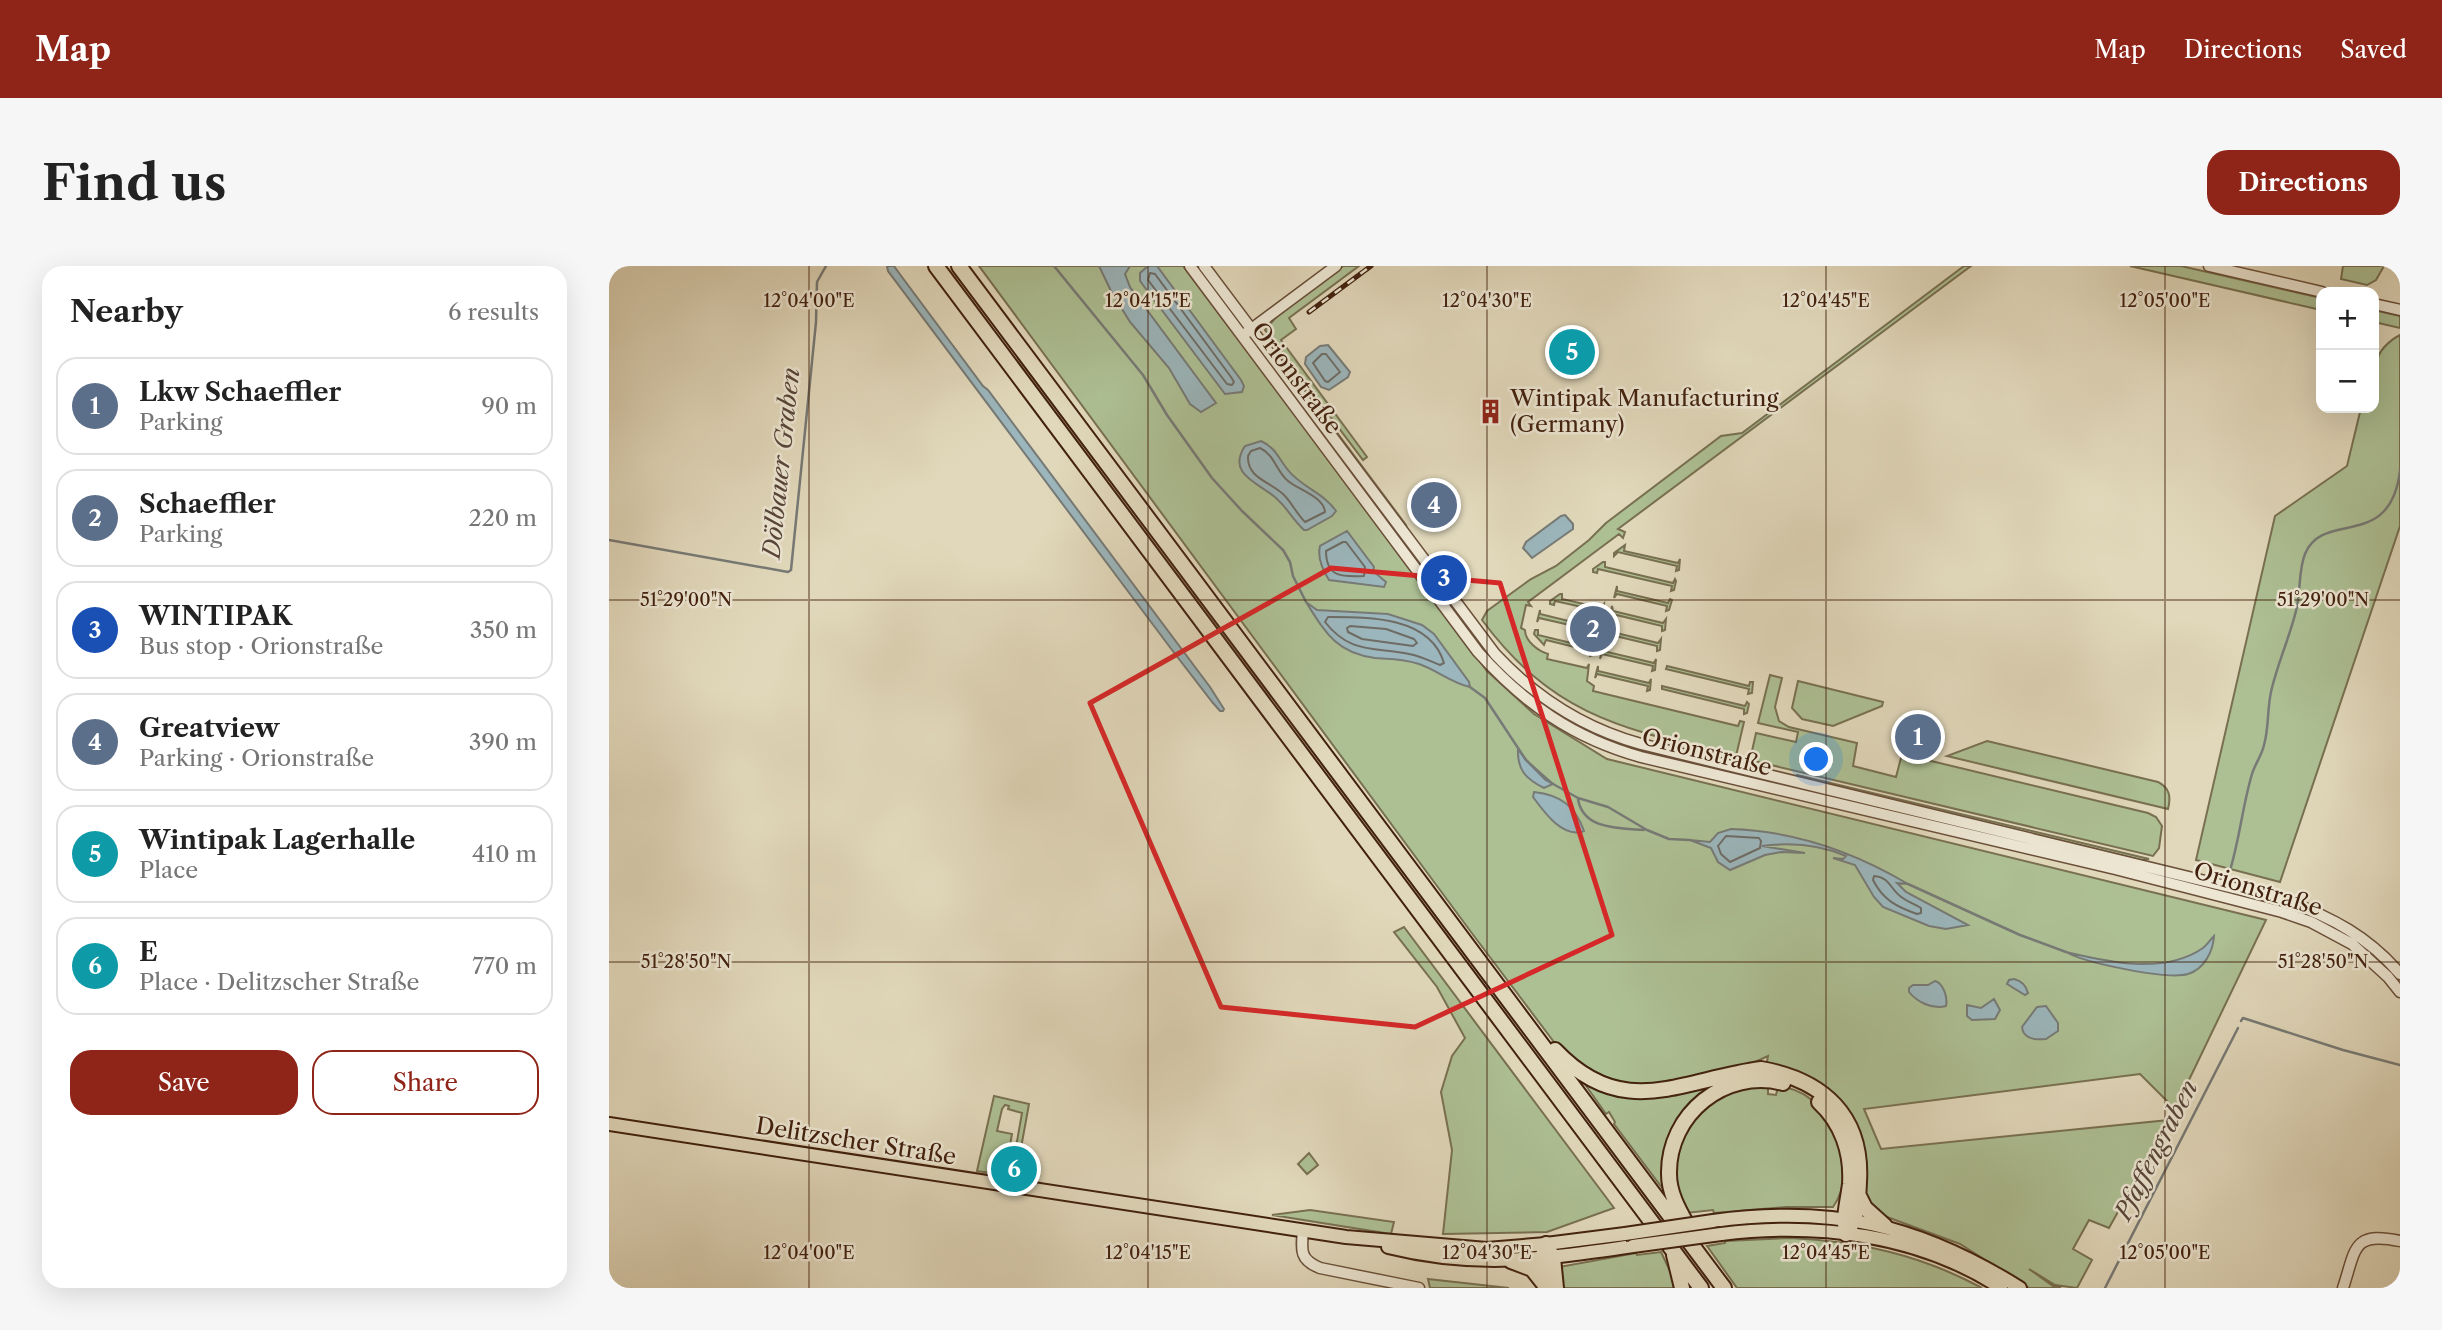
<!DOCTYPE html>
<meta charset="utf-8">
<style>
:root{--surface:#fff;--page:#f6f6f6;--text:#222;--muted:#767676;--line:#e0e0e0;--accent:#8f2418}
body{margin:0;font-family:"Libre Caslon Text",serif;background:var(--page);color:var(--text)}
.controls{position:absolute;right:21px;top:21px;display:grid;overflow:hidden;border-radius:14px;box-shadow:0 7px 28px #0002}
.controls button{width:63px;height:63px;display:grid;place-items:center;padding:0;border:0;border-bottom:2px solid var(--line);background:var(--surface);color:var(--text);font:35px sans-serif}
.you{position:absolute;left:1208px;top:494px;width:24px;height:24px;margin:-18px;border:5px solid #fff;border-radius:50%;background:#1a73e8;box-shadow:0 0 0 10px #1a73e833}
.badge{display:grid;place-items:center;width:46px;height:46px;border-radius:50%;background:var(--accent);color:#fff;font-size:23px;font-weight:700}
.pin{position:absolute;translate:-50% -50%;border:4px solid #fff;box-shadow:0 2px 7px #0006}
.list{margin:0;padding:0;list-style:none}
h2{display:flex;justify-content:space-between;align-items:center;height:91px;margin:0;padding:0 28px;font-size:30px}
h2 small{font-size:23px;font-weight:400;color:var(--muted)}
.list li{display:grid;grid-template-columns:46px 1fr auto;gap:21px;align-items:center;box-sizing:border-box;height:98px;margin:0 14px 14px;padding:0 14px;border:2px solid var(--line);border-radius:21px}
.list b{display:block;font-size:26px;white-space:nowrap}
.list p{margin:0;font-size:23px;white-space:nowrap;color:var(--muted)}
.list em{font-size:23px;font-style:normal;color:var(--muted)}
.actions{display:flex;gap:14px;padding:21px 28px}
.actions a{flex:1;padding:16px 0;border:2px solid var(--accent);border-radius:21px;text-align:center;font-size:24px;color:var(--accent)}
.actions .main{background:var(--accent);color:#fff}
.map{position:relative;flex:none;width:1791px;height:1022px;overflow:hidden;border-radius:21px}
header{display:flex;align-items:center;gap:42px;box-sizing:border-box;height:98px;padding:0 35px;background:var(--accent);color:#fff}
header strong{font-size:33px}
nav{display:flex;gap:38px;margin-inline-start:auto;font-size:24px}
.intro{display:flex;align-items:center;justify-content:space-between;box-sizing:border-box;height:168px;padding:0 42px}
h1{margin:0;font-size:49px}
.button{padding:18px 32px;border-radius:21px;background:var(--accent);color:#fff;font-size:24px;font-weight:700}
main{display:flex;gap:42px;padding:0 42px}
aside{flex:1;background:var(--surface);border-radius:21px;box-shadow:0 7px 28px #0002}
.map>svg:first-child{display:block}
.green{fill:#adc094;stroke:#787051;stroke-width:2}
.water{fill:#9bb6bc;stroke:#777a76;stroke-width:2}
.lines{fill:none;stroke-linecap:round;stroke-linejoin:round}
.shore{stroke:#6e6c65;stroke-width:2}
.stream{stroke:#777a76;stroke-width:2.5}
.minor-casing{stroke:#6a4f39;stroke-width:13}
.major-casing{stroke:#42210e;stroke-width:16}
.highway-casing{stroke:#42210e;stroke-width:18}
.minor{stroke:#ece6d3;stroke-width:10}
.major{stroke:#e1d8bb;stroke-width:12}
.highway{stroke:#e1d8bb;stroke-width:14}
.rail-casing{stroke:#42210e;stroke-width:5}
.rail{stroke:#ece6d3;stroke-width:2.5;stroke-dasharray:8;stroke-linecap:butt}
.major-bridge-casing{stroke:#42210e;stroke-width:16;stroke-linecap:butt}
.major-bridge{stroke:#e1d8bb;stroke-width:12}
.marked{fill:none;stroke:#d62828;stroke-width:5;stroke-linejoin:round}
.ticks{fill:none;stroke:#42210e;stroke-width:2;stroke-opacity:0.45}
.labels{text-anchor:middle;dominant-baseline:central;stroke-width:5;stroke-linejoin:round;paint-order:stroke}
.street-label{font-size:23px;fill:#42210e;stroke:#ece6d3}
.poi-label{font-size:23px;fill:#42210e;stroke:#ece6d3;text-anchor:start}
.water-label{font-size:24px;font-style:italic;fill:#58463a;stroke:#ece6d3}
.ticks-label{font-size:18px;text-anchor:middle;fill:#42210e;stroke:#ece6d3;stroke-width:5;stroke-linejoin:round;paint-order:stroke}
</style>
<header>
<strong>Map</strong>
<nav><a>Map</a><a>Directions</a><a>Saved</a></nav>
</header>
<div class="intro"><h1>Find us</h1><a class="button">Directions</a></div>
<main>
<aside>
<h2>Nearby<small>6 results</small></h2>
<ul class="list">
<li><span class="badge" style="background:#5c6f8a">1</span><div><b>Lkw Schaeffler</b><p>Parking</p></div><em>90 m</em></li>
<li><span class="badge" style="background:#5c6f8a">2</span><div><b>Schaeffler</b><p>Parking</p></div><em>220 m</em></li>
<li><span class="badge" style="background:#1a4fb4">3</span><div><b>WINTIPAK</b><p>Bus stop · Orionstraße</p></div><em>350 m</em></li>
<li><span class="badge" style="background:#5c6f8a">4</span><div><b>Greatview</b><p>Parking · Orionstraße</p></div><em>390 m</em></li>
<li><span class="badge" style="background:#0f9aa8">5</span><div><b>Wintipak Lagerhalle</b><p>Place</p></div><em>410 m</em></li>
<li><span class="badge" style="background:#0f9aa8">6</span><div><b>E</b><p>Place · Delitzscher Straße</p></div><em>770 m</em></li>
</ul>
<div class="actions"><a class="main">Save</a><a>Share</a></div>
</aside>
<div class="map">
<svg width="1791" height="1022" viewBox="0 0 1791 1022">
<rect width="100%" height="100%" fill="#e1d8bb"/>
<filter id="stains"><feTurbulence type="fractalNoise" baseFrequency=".00286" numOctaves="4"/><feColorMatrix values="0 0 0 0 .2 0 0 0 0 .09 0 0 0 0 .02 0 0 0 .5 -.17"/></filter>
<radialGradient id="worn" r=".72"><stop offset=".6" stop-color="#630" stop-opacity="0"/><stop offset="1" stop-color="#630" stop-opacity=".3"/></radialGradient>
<path class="green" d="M370 0H574L878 405 925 448 998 493 1657 654 1566 843 1531 808 1255 843 1272 883 1560 854 1500 962 1480 954 1464 983 1483 994 1468 1022 1446 1019 1420 1003 1444 1020 1452 1022H1420L1351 978 1270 948 1257 937 1230 840 1157 801 1159 790 1135 801 1083 813 1026 822 987 811 951 784 862 666Z
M734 0H750L680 52 687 63 672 74 758 191 754 194 656 64 669 49Z
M1355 0H1362L1009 263 1016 266 1014 272 1010 268 919 336 922 340 917 339 912 362 916 364C916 375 929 385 939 388L938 393 978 402 980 398 978 415 985 420 984 425 1129 460 1131 455 1135 456 1127 490C1016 463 946 452 873 354L878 345 922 313 947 300 980 274 997 257 1112 170 1133 167Z
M1521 0H1572L1712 32V44Z
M1734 0H1775L1767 14 1758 19 1732 13Z
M1765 44 1791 50V62L1765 56Z
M655 69 797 259 798 262 659 77Z
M1791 69V260L1671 616 1587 594 1666 250 1738 200 1752 142H1765C1765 111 1759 86 1791 69Z
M1016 279 1015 285 1069 297 1071 293 1070 304 1067 305 1068 300 1009 286 1005 290V287Z
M994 296H996V301L1064 317 1066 313 1067 315 1065 324 1062 325 1063 320 989 303 988 307 984 306V303Z
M1008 320V325L1059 337 1061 333 1063 334 1060 344 1057 345 1058 340 1008 328 1005 332Z
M951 328H953V333L992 342 995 338 994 349 991 350V345L946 335 945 339 941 338V335Z
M1003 340 1004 345 1054 357 1057 353 1056 364 1053 365V360L1003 348 1000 353Z
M931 344V348L988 362 989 358V369L986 370 987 365 930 352 928 356Z
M998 360 999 365 1049 377 1052 373 1051 384 1048 385V380L998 368 995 372Z
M926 364H929V369L983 382 984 378V389L981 390 982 385 937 374 935 379 925 368Z
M994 380V385L1045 397 1047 393 1046 404 1043 405 1044 400 993 388 991 393Z
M989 400V405L1040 417 1042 413 1041 424 1038 425 1039 420 988 408 986 412Z
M1058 400 1140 420 1141 416H1144L1143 427 1139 428 1140 423 1057 403Z
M1161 409 1173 412 1166 441 1170 455 1180 461 1248 477 1244 500 1287 511 1293 488 1539 547 1547 551 1553 560 1550 582 1544 590 1141 494 1147 467 1187 476 1189 466 1149 457Z
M1189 415 1274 436 1273 440 1224 460 1193 453 1183 442Z
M1053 420 1136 440 1138 436 1140 438 1138 447 1135 448V443L1053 423Z
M1378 475 1549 516C1561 522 1562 531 1559 543L1338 490Z
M1043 487 1666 636 1667 638 1665 639 1043 489Z
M1188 509 1540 593 1531 594 1187 512Z
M795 661 1005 942 938 966 834 968 843 884 832 826 843 790 856 772 828 721 785 666Z
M968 807 999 823 1124 811 1084 837 1057 927 1005 858 1006 856 1000 846 997 848Z
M1159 819V828L1167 829 1169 821C1220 821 1253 902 1224 941H1177L1105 947 1104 944 1077 947 1063 914 1072 866 1111 826Z
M385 830 420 838 412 882 407 881 413 847 399 843 400 840 396 839 393 843 388 865 403 868 396 906 394 909 368 905Z
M700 887 709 899 698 908 689 898Z
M701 944 785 956 782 968 663 949Z
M1181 972C1250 975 1312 989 1373 1022H1128L1098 980 1116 977V975Z
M1052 986 1069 1022H951L950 1001 1027 987 1028 989Z
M819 1013 900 1022H821Z"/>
<path class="water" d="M278 0H285L290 7 374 120 379 124 601 421 615 443 614 445H611L604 437 563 384 279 5Z
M490 0H521L516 8 521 21 607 137 592 146 581 138 560 102 521 56 502 25Z
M539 0H548L632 114 635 120 633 126 616 128 531 15V7Z
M719 79 741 106 739 111 720 124 712 121 696 98 697 91 711 80Z
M652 175C667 182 669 192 679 204 692 221 714 226 727 245L723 250 698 264H695C684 254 678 242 669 234 654 218 616 210 636 180Z
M956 249 964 258V263L923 292 914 282 917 276 952 250Z
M738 265 765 301 764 305 777 316 775 321 720 314C713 303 708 292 711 280Z
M697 336 708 344 779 348 813 359 825 368 860 416 861 421C842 417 828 404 810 398 796 393 781 393 766 392 727 387 716 366 697 336Z
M909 483 917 494 944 518 935 522C917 513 908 504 909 483Z
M925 526C952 529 966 540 975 565 954 573 935 546 924 531Z
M1122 563C1185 565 1245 586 1299 618L1288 617 1297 626 1359 659 1337 663 1320 660 1274 641 1265 631 1246 599 1224 592 1234 593 1237 590C1209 578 1182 576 1153 580L1196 587 1172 586 1156 589 1121 604 1109 596 1102 582 1081 574 1101 576 1109 567Z
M1605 670C1604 686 1595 703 1579 708 1558 714 1476 697 1457 686 1499 696 1555 709 1594 682 1598 679 1601 674 1605 670Z
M1405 713C1413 715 1417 719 1419 727L1416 729 1398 718 1400 714Z
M1326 715C1334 717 1339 731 1337 740 1324 744 1308 736 1300 726V722L1304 719H1319Z
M1385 733 1391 744 1386 753 1363 754 1358 750V739L1372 742Z
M1437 740 1449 757V765L1437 773C1426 774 1414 773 1413 761L1428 741Z"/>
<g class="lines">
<path class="shore" d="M541 7 546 8 622 111 625 116 623 119 618 118 539 14Z
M713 88H717L731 106 719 116 716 115 704 97Z
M651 182C666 189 667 205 679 215 690 224 715 231 716 246L696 256C687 247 683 237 675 229 661 215 638 213 639 190L642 185Z
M734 276H737L756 301 755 310C734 311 717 312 717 285Z
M719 351C759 351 821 350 835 397L831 399C821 395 811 390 800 388 765 381 741 388 716 356Z
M741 360 777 363 805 373 808 377 804 380 753 373 739 366 738 362Z
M1117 570 1150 572 1152 575 1151 582 1121 596 1112 588 1109 580Z
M1265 610C1280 611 1281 622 1291 630 1297 635 1305 638 1312 642V647L1308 648C1288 641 1274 634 1264 614Z"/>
<path class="stream" d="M445 0 534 109 558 149 603 212 633 245 674 284 681 296 684 310 697 336
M0 274 179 306 182 304 207 56 208 16 217 0
M861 421 876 432 917 494 937 514 969 532 999 541 1038 564 1060 573 1081 574
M969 533C974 564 1010 562 1035 564
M1622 601C1631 570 1634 538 1643 508 1646 498 1653 489 1655 479 1660 462 1658 444 1662 426 1668 399 1680 373 1687 345 1692 327 1689 305 1696 288 1714 243 1781 286 1791 205
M1299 618 1411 669 1457 686
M1632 755 1634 752 1734 784 1791 799
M1496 1022 1629 762"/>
<defs>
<path id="minor" d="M581 0 869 386C916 438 964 472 1032 491L1506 603 1673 646 1702 656 1743 678 1779 711 1791 726
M595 0 886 388C927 432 974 462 1032 478L1678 635C1722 651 1760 671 1791 708
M1600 0 1713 26
M1765 38 1791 44
M637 67 727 0
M694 964C692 985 691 994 711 1002L810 1022
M1734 1022C1747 983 1743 965 1791 975"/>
<path id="major" d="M0 858 737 971 878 983 937 978 1016 968
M1104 955C1223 939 1309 958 1411 1022
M1112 968C1207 956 1310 968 1392 1022
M779 981C867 1003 936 993 1024 980"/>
<path id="highway" d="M327 0 1092 1022
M350 0 1115 1022
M946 784C1014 856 1071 814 1152 803 1214 814 1254 850 1250 916 1249 938 1249 950 1237 968
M1210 836C1233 857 1243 887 1241 918 1239 935 1234 950 1237 968
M1250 930 1256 942 1276 960
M1083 968C1073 949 1060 930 1060 908 1059 848 1116 802 1174 817
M937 978 944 992 947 1022
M1065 989 1073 1022
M902 995 923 1003 935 1018
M936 1022 933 993 937 978"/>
</defs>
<use href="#minor" class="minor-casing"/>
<use href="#major" class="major-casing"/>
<use href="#highway" class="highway-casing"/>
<use href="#minor" class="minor"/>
<use href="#major" class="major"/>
<use href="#highway" class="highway"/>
<defs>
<path id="rail" d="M700 46 762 0"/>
</defs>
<use href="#rail" class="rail-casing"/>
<use href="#rail" class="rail"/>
<defs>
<path id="major-bridge" d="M1016 968 1104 955
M1024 980 1112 968"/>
</defs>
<use href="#major-bridge" class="major-bridge-casing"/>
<use href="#major-bridge" class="major-bridge"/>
</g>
<path class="marked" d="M722 302 891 317 1003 669 806 761 612 741 481 437Z"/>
<path class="ticks" d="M200 0V1022M539 0V1022M878 0V1022M1217 0V1022M1556 0V1022M0 334H1791M0 696H1791"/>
<defs>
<symbol id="building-bare" viewBox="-9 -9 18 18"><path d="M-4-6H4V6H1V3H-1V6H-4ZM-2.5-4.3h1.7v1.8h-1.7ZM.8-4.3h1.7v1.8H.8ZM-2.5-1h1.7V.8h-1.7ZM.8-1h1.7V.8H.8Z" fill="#8f2418" stroke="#ece6d3" stroke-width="2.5" paint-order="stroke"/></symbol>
</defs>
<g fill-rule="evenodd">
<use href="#building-bare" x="864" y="128" width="35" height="35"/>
</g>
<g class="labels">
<g class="street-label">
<text transform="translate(688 112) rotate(53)">Orionstraße</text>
<text transform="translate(1098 486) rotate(14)">Orionstraße</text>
<text transform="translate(1649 623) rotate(17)">Orionstraße</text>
<text transform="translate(247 875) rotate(9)">Delitzscher Straße</text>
</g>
<g class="poi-label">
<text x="901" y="132">Wintipak Manufacturing<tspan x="901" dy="26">(Germany)</tspan></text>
</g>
<g class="water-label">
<text transform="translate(172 197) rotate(-84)">Dölbauer Graben</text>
<text transform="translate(1547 884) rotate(-63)">Pfaffengraben</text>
</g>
</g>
<g class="ticks-label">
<text x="200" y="41">12°04'00"E</text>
<text x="539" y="41">12°04'15"E</text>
<text x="878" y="41">12°04'30"E</text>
<text x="1217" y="41">12°04'45"E</text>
<text x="1556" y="41">12°05'00"E</text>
<text x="77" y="340">51°29'00"N</text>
<text x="1714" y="340">51°29'00"N</text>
<text x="77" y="702">51°28'50"N</text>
<text x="1714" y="702">51°28'50"N</text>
<text x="200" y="993">12°04'00"E</text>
<text x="539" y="993">12°04'15"E</text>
<text x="878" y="993">12°04'30"E</text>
<text x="1217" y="993">12°04'45"E</text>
<text x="1556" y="993">12°05'00"E</text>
</g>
<rect width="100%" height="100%" filter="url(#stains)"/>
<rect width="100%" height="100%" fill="url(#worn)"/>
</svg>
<div class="controls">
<button>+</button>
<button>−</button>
</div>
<div class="you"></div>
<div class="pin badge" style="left:1309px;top:471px;background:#5c6f8a">1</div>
<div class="pin badge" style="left:984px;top:363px;background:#5c6f8a">2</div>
<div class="pin badge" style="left:835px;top:312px;background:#1a4fb4">3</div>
<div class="pin badge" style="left:825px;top:239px;background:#5c6f8a">4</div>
<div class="pin badge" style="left:963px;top:86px;background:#0f9aa8">5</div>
<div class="pin badge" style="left:405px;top:903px;background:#0f9aa8">6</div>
</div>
</main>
